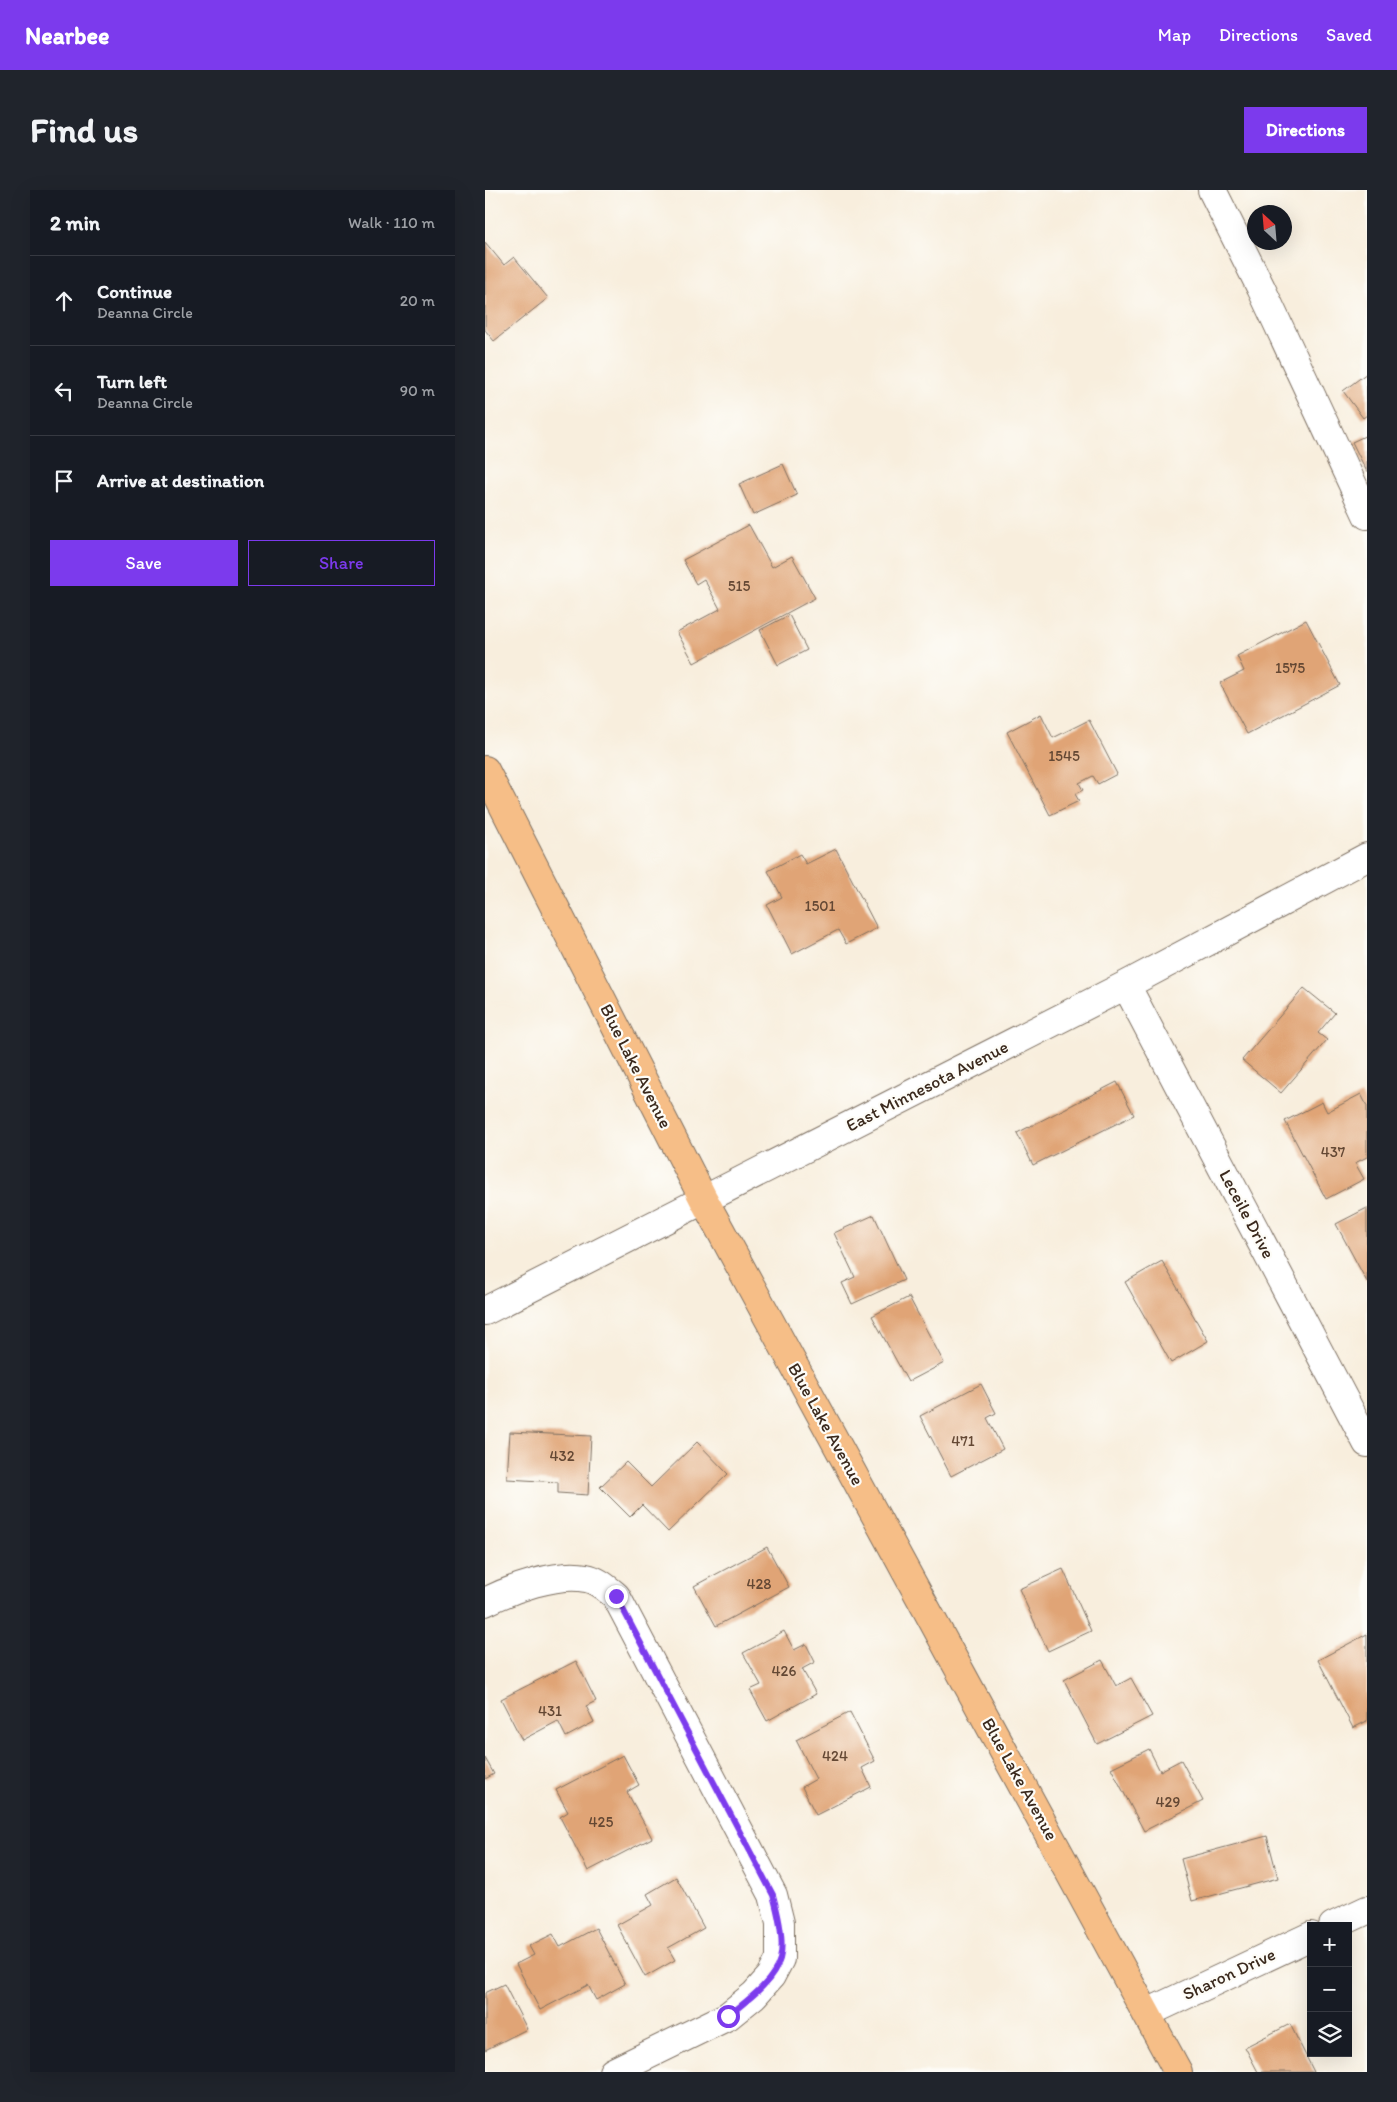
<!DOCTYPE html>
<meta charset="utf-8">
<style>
:root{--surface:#171b24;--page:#20242c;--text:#f1f3f6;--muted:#9ea1a6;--line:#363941;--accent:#7c3aed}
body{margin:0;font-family:Itim,sans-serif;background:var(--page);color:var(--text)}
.controls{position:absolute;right:15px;bottom:15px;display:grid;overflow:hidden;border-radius:0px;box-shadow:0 5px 20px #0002}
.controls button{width:45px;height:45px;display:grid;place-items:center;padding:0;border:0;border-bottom:1px solid var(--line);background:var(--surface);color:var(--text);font:25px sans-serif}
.compass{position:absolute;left:762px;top:15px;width:45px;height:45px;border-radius:50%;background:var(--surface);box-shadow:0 5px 20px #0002;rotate:334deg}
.stop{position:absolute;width:15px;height:15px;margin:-11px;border:4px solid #7c3aed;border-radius:50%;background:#fff}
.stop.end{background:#7c3aed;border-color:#fff;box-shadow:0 1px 5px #0008}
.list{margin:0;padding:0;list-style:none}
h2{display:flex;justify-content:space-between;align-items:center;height:65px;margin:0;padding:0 20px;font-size:21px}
h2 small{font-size:16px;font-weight:400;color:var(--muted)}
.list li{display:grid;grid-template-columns:32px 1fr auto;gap:15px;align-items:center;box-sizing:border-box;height:90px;padding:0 20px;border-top:1px solid var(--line)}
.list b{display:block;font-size:19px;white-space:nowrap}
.list p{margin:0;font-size:16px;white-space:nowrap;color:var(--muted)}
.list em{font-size:16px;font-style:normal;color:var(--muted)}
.actions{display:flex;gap:10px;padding:15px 20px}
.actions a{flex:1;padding:11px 0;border:1px solid var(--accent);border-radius:0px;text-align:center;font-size:18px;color:var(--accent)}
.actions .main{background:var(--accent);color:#fff}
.icon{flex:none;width:28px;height:28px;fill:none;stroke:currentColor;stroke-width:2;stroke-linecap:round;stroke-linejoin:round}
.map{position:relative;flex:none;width:882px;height:1882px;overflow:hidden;border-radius:0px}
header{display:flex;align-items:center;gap:30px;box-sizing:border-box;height:70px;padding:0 25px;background:var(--accent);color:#fff}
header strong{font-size:24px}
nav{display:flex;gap:28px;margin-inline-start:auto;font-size:18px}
.intro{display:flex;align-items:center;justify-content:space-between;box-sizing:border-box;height:120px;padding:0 30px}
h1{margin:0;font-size:35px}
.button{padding:12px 22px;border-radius:0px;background:var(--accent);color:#fff;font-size:18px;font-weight:700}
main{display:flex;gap:30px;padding:0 30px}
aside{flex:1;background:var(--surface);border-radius:0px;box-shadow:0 5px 20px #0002}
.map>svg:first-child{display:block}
.building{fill:#e0a476}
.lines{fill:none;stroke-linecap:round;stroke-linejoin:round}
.minor-casing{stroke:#7d6f61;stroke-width:30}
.major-casing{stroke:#7d6f61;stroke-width:30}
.minor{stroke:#fff;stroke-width:28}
.major{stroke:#f6be87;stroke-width:28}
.route{stroke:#7c3aed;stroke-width:6}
.labels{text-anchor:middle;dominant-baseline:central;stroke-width:4.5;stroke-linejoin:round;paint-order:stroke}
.number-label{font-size:15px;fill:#644834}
.street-label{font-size:18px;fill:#3b2a1e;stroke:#fdfcf7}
</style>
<header>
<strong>Nearbee</strong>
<nav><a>Map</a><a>Directions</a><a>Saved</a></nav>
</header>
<div class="intro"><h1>Find us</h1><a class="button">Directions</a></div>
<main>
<aside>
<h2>2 min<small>Walk · 110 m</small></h2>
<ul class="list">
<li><svg class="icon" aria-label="ahead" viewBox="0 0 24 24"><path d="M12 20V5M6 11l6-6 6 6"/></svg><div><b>Continue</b><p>Deanna Circle</p></div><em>20 m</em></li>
<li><svg class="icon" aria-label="left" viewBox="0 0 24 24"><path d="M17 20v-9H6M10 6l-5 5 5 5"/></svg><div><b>Turn left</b><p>Deanna Circle</p></div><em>90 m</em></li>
<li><svg class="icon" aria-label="arrive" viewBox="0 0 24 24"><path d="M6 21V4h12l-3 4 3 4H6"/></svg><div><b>Arrive at destination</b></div></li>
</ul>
<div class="actions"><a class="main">Save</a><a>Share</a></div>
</aside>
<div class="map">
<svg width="882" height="1882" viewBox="0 0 882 1882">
<rect width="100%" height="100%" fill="#fdfcf7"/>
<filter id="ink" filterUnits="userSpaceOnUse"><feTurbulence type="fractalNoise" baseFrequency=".02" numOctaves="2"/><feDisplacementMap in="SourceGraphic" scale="10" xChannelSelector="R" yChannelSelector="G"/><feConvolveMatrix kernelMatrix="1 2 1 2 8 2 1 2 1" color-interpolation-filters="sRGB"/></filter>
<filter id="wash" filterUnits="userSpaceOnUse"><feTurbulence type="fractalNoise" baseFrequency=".0096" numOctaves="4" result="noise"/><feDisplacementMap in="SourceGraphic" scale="20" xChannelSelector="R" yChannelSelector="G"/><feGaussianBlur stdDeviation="1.12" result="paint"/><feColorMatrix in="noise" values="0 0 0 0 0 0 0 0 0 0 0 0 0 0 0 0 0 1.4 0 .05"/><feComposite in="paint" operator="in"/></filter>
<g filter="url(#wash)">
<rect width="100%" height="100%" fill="#f8eedd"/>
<g id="blocks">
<path class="building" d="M0 52 19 75 29 67 63 108 9 151 0 140Z
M882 183V225L878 228 858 201Z
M882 245V282L867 252Z
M298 274 312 305 268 325 254 294Z
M264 335 287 377 307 366 330 408 209 473 192 442 235 419 219 389 211 394 198 370Z
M304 425 322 460 293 475 275 440Z
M821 430 855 495 762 544 735 493 759 481 752 466Z
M556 524 568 548 604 530 632 584 613 594 608 586 594 593 598 600 590 604 594 611 565 625 522 542Z
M351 659 392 738 361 754 353 740 307 764 282 715 297 707 283 681 315 664 321 674Z
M819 798 850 823 833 843 842 850 796 903 757 870Z
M632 892 649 925 548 975 532 943Z
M876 904 882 916V967L870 973 879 989 841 1009 800 931 837 912 842 922Z
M882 1018V1092L851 1034Z
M389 1025 419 1090 367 1114 357 1093 370 1087 349 1043Z
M677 1071 723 1151 686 1173 640 1092Z
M424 1107 459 1173 423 1192 387 1126Z
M496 1194 511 1223 502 1228 518 1259 466 1286 435 1226Z
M25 1242 106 1246 103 1305 73 1303V1292L22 1289Z
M212 1252 243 1284 183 1342 157 1315 145 1327 115 1297 141 1272 166 1297Z
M282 1357 304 1397 231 1436 209 1396Z
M578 1379 606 1441 563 1461 534 1399Z
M299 1441 309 1460 321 1454 330 1472 317 1479 331 1504 282 1531 265 1500 276 1495 258 1463Z
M882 1444V1531L868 1538 833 1470Z
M617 1470 631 1496 646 1488 667 1526 612 1554 579 1490Z
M91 1471 111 1511 101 1516 109 1532 81 1547 73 1531 37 1550 16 1509Z
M365 1522 390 1571 377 1578 386 1597 331 1625 317 1597 331 1589 311 1550Z
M664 1559 675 1581 696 1570 718 1611 659 1641 626 1578Z
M138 1565 154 1595 142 1602 167 1648 103 1681 75 1627 83 1622 71 1600Z
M0 1568 9 1584 0 1589Z
M782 1646 793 1688 707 1711 696 1669Z
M191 1687 219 1738 183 1758 190 1770 160 1787 132 1735 168 1715 162 1704Z
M111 1738 140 1794 111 1810 103 1795 55 1820 31 1774 49 1765 44 1756 68 1744 75 1757Z
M19 1794 42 1839 0 1860V1803Z
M805 1834 829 1882H773L760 1857Z"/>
</g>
</g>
<g filter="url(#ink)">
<use href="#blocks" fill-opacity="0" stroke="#7d6f61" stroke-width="1"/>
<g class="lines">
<defs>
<path id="minor" d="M727 0 776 98 882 325
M641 795 882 1253
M0 1121 641 795 882 667
M0 1412C26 1399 72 1382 101 1388 113 1390 122 1399 131 1406L288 1705 295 1733V1769L286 1786 269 1805 243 1826 128 1882
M848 1736 882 1720
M662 1823 826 1746"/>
<path id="major" d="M0 580 219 1010 693 1882"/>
</defs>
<use href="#minor" class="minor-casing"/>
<use href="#major" class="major-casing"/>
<use href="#minor" class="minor"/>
<use href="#major" class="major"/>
</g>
</g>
<g class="lines" filter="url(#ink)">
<path class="route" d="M131 1406 288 1705C293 1723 300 1751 295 1769 288 1793 261 1811 243 1826"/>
</g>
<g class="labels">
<g class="number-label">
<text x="254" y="396">515</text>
<text x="805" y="478">1575</text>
<text x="579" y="566">1545</text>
<text x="335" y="716">1501</text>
<text x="848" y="962">437</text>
<text x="478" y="1251">471</text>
<text x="77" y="1266">432</text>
<text x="274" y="1394">428</text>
<text x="299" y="1481">426</text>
<text x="65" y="1521">431</text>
<text x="350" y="1566">424</text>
<text x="683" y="1612">429</text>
<text x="116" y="1632">425</text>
</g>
<g class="street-label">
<text transform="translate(151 876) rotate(63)">Blue Lake Avenue</text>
<text transform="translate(442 896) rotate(-27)">East Minnesota Avenue</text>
<text transform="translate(762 1024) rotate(62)">Leceile Drive</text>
<text transform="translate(341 1234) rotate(61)">Blue Lake Avenue</text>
<text transform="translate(535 1589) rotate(61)">Blue Lake Avenue</text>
<text transform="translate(744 1784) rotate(-25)">Sharon Drive</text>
</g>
</g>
</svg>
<div class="controls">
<button>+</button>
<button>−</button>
<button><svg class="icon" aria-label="layers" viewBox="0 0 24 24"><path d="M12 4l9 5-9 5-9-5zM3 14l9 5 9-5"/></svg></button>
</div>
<svg class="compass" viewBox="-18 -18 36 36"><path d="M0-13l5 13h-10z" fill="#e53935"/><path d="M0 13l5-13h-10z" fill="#9ea1a6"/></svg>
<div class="stop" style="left:243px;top:1826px"></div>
<div class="stop end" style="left:131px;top:1406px"></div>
</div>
</main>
